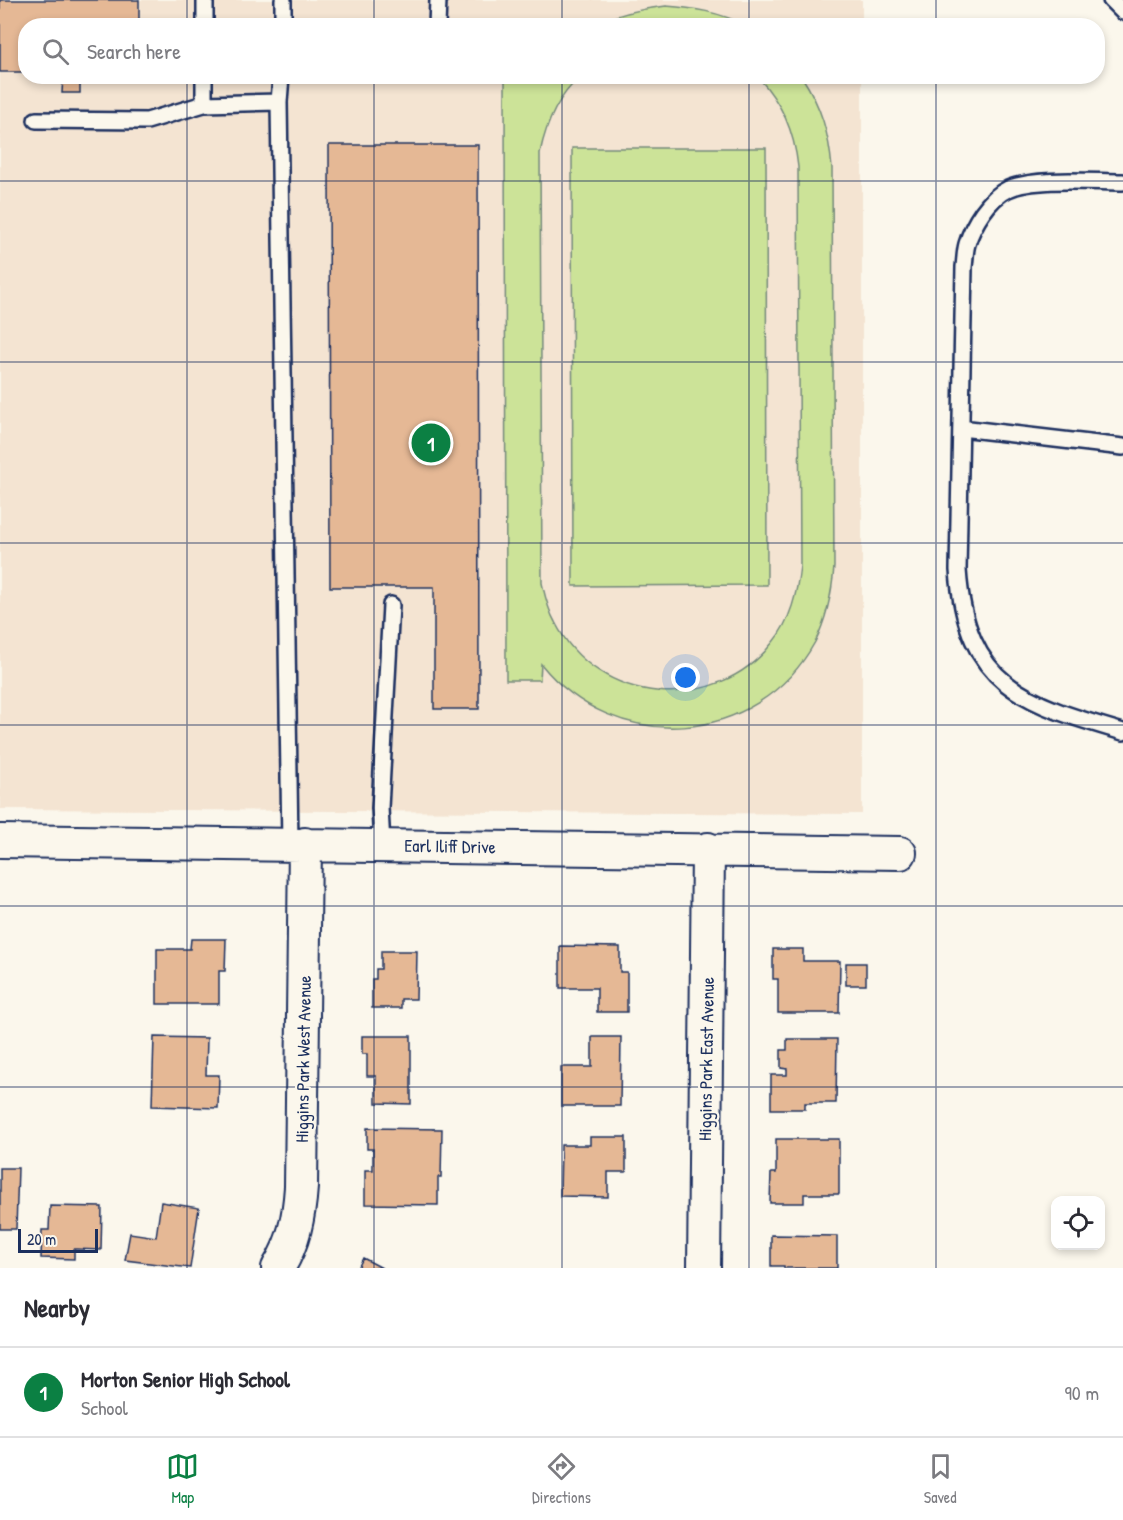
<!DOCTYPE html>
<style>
:root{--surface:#fff;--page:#f7f7f7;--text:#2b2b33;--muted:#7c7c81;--line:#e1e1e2;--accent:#0b8043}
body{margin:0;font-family:"Patrick Hand",sans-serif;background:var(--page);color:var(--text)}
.controls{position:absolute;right:18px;bottom:18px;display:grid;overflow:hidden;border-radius:12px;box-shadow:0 3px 9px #0003}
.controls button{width:54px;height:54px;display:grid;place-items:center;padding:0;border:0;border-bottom:2px solid var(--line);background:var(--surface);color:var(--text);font:30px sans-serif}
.scale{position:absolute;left:18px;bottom:15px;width:80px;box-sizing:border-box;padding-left:6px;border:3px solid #1b2f5e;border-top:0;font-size:16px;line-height:21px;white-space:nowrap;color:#1b2f5e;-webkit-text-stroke:4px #fbf7ec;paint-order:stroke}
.you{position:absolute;left:686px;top:678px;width:21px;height:21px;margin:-15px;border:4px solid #fff;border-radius:50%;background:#1a73e8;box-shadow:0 0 0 9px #1a73e833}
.badge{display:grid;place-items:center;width:39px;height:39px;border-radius:50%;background:var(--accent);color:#fff;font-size:20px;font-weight:700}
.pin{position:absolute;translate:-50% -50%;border:3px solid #fff;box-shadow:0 2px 6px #0006}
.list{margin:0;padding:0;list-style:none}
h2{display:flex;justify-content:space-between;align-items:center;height:78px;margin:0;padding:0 24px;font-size:26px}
h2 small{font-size:20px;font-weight:400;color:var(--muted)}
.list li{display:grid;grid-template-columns:39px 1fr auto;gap:18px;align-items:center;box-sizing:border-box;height:90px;padding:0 24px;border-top:2px solid var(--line)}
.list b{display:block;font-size:22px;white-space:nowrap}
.list p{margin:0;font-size:20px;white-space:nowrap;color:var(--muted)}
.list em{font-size:20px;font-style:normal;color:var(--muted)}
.icon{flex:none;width:33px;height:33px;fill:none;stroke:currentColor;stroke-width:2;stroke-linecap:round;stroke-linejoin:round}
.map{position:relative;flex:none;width:1123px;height:1268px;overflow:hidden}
.search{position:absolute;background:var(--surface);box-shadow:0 3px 9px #0003;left:18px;right:18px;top:18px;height:66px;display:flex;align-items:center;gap:15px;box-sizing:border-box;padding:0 21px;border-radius:24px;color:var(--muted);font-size:22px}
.sheet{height:168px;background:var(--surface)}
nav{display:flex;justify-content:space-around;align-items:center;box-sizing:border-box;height:84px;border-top:2px solid var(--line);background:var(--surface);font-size:16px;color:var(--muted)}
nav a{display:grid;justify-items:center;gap:3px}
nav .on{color:var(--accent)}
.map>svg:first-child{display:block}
.built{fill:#f4e4d2}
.pitch{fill:#cce398;stroke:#74897b;stroke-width:1.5}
.building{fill:#e5b895;stroke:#1b2f5e;stroke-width:1.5}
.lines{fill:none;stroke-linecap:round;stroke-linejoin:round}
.lane-casing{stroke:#1b2f5e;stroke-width:20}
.street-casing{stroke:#1b2f5e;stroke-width:36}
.lane{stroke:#fbf7ec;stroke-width:15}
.street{stroke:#fbf7ec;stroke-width:32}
.grid{fill:none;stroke:#1b2f5e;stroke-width:1.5;stroke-opacity:0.55}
.labels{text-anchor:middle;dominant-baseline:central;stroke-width:4.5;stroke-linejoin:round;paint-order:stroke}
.street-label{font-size:18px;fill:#1b2f5e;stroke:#fbf7ec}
</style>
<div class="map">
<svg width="1123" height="1268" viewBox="0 0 1123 1268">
<rect width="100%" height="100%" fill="#fbf7ec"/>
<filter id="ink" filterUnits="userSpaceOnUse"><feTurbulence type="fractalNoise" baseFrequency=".0167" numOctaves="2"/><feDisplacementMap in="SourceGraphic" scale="12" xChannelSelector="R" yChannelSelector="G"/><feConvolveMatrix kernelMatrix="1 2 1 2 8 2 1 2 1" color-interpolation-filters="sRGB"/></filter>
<g filter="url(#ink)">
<path class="built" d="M0 0H862V26H26V76L862 77V814L0 809Z"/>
<path class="pitch" d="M666 6C693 8 720 12 744 25H592C617 14 639 9 666 6Z
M505 77H580C557 97 546 124 540 153L542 583C545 596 548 610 555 622 597 706 716 716 773 642 791 620 797 593 800 566L798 167C794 130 782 104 758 77H802C821 106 829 134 832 168L834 567C832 593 827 618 815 642 757 747 615 756 541 664L540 680H506Z
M572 148H766L767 585 573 586Z"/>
<path class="building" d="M0 0H139V26H26V72H0Z
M63 76H80V93H62Z
M329 145H478L479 709H434V587H330Z
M191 939H226L225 971H219V1004H157V949H190Z
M560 946 620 947V972H627V1012H597V988H560Z
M773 949H803V961H840L839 1013H778V979H773Z
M381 951H417L416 999H401V1008H372V979H376V969H381Z
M846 963H866V985H846Z
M362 1036H411V1104L376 1103V1076H367V1054H362Z
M154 1037 207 1038 206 1075H219L218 1108 152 1106Z
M592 1037H621L620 1106H561V1067H592Z
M787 1039H837L836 1103H805V1109H771V1075H787V1069L781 1068V1050H787Z
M367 1128 442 1129 441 1177H438V1205L365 1204V1170H373V1149H367Z
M590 1137H626V1172H608V1197L560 1196 561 1145H590Z
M776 1139H839V1194H804V1203H770L771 1173H776Z
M0 1168H18L16 1229H0Z
M161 1202 199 1208 190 1268 125 1260 130 1233 156 1237Z
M50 1206 102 1207 101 1250 74 1249V1259L41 1258 42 1230H49Z
M771 1235 837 1236V1268H784V1266H771Z
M363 1258 382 1268H358Z"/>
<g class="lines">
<defs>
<path id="lane" d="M1111 0 1123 12
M205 26V0
M283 26V0
M437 26 438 0
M204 76V104L279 102 290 844
M279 102 281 76
M36 120 147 121 204 104
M1123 182C1092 182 1036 177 1008 189 989 198 973 224 967 244 965 251 965 259 964 267L958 570C966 686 1024 703 1123 732
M961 428 1123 447
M382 845 380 808 391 605"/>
<path id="street" d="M0 841 900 853
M278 1268C294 1243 299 1216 301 1187L305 844
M704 1268 708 849"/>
</defs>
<use href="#lane" class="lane-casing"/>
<use href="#street" class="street-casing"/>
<use href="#lane" class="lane"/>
<use href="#street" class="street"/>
</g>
</g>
<path class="grid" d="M187 0V26M374 0V26M562 0V26M749 0V26M936 0V26M187 76V1268M374 76V1268M562 76V1268M749 76V1268M936 76V1268M0 181H1123M0 362H1123M0 543H1123M0 725H1123M0 906H1123M0 1087H1123"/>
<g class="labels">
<g class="street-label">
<text transform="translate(450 846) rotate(1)">Earl Iliff Drive</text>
<text transform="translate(303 1059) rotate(-89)">Higgins Park West Avenue</text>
<text transform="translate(706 1059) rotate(-89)">Higgins Park East Avenue</text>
</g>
</g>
</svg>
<div class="controls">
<button><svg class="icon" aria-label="locate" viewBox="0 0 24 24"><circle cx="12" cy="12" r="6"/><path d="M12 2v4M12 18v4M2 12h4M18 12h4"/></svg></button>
</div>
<div class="scale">20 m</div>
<div class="you"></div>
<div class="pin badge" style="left:431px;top:443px">1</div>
<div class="search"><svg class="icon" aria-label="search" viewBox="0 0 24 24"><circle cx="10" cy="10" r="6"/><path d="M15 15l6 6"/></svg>Search here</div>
</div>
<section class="sheet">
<h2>Nearby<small></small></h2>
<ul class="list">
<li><span class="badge">1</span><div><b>Morton Senior High School</b><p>School</p></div><em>90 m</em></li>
</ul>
</section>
<nav>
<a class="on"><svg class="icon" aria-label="map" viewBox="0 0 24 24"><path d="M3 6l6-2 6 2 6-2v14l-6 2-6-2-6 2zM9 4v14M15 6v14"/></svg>Map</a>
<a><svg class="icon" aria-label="directions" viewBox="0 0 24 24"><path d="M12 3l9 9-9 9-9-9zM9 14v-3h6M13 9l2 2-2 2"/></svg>Directions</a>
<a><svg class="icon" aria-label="saved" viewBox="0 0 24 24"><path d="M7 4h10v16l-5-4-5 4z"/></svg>Saved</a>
</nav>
